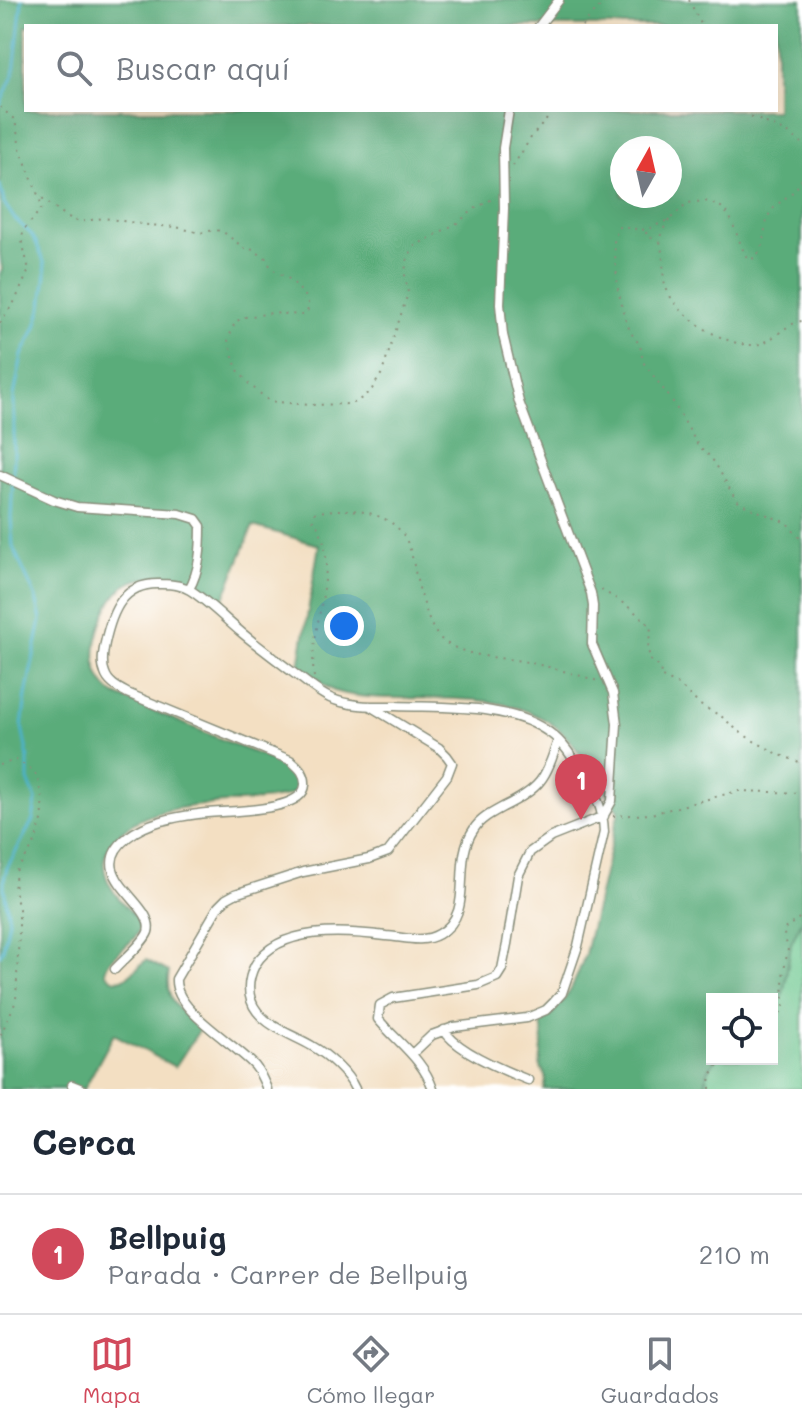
<!DOCTYPE html>
<html lang="es">
<meta charset="utf-8">
<style>
:root{--surface:#fff;--page:#f6f6f7;--text:#1f2937;--muted:#747a83;--line:#e0e1e3;--accent:#d1495b}
body{margin:0;font-family:Mali,sans-serif;background:var(--page);color:var(--text)}
.controls{position:absolute;right:24px;bottom:24px;display:grid;overflow:hidden;border-radius:0px;box-shadow:0 8px 32px #0002}
.controls button{width:72px;height:72px;display:grid;place-items:center;padding:0;border:0;border-bottom:2px solid var(--line);background:var(--surface);color:var(--text);font:40px sans-serif}
.compass{position:absolute;left:610px;top:136px;width:72px;height:72px;border-radius:50%;background:var(--surface);box-shadow:0 8px 32px #0002;rotate:8deg}
.you{position:absolute;left:344px;top:626px;width:28px;height:28px;margin:-20px;border:6px solid #fff;border-radius:50%;background:#1a73e8;box-shadow:0 0 0 12px #1a73e833}
.badge{display:grid;place-items:center;width:52px;height:52px;border-radius:50%;background:var(--accent);color:#fff;font-size:26px;font-weight:700}
.pin{position:absolute;translate:-50% -66px;filter:drop-shadow(0 2px 4px #0008)}
.pin::after{content:'';position:absolute;top:42px;width:28px;height:24px;background:inherit;clip-path:polygon(0 0,100% 0,50% 100%)}
.list{margin:0;padding:0;list-style:none}
h2{display:flex;justify-content:space-between;align-items:center;height:104px;margin:0;padding:0 32px;font-size:34px}
h2 small{font-size:26px;font-weight:400;color:var(--muted)}
.list li{display:grid;grid-template-columns:52px 1fr auto;gap:24px;align-items:center;box-sizing:border-box;height:120px;padding:0 32px;border-top:2px solid var(--line)}
.list b{display:block;font-size:30px;white-space:nowrap}
.list p{margin:0;font-size:26px;white-space:nowrap;color:var(--muted)}
.list em{font-size:26px;font-style:normal;color:var(--muted)}
.icon{flex:none;width:44px;height:44px;fill:none;stroke:currentColor;stroke-width:2;stroke-linecap:round;stroke-linejoin:round}
.map{position:relative;flex:none;width:802px;height:1089px;overflow:hidden}
.search{position:absolute;background:var(--surface);box-shadow:0 8px 32px #0002;left:24px;right:24px;top:24px;height:88px;display:flex;align-items:center;gap:20px;box-sizing:border-box;padding:0 28px;border-radius:0px;color:var(--muted);font-size:30px}
.sheet{height:224px;background:var(--surface)}
nav{display:flex;justify-content:space-around;align-items:center;box-sizing:border-box;height:112px;border-top:2px solid var(--line);background:var(--surface);font-size:22px;color:var(--muted)}
nav a{display:grid;justify-items:center;gap:4px}
nav .on{color:var(--accent)}
.map>svg:first-child{display:block}
.green{fill:#6ec890;stroke:#468262;stroke-width:2}
.forest{fill:#5aac7a;stroke:#3c7457;stroke-width:2;fill-rule:evenodd}
.lines{fill:none;stroke-linecap:round;stroke-linejoin:round}
.stream{stroke:#4bb1ca;stroke-width:3}
.street-casing{stroke:#898e7b;stroke-width:11}
.path{stroke:#898e7b;stroke-width:2;stroke-dasharray:2 6;stroke-linecap:butt}
.street{stroke:#fff;stroke-width:8}
</style>
<div class="map">
<svg width="802" height="1089" viewBox="0 0 802 1089">
<rect width="100%" height="100%" fill="#fff"/>
<filter id="ink" filterUnits="userSpaceOnUse"><feTurbulence type="fractalNoise" baseFrequency=".0125" numOctaves="2"/><feDisplacementMap in="SourceGraphic" scale="16" xChannelSelector="R" yChannelSelector="G"/><feConvolveMatrix kernelMatrix="1 2 1 2 8 2 1 2 1" color-interpolation-filters="sRGB"/></filter>
<filter id="wash" filterUnits="userSpaceOnUse"><feTurbulence type="fractalNoise" baseFrequency=".006" numOctaves="4" result="noise"/><feDisplacementMap in="SourceGraphic" scale="32" xChannelSelector="R" yChannelSelector="G"/><feGaussianBlur stdDeviation="1.8" result="paint"/><feColorMatrix in="noise" values="0 0 0 0 0 0 0 0 0 0 0 0 0 0 0 0 0 1.4 0 .05"/><feComposite in="paint" operator="in"/></filter>
<g filter="url(#wash)">
<rect width="100%" height="100%" fill="#f3dfc2"/>
<path class="green" d="M802 920V1089H704L708 1071 716 1059H772V1019L784 990 791 943Z"/>
<path class="forest" d="M0 0H802V920L791 943 784 990 772 1019V999H712V1059H716L708 1071 704 1089H544C547 1081 546 1073 540 1067L543 1036 541 1023C566 1005 576 982 585 954L619 810C600 786 578 744 556 727 511 693 448 699 395 698 376 698 353 697 334 691 322 686 310 674 299 666L319 545 253 526 222 603C208 596 194 583 179 578 174 576 166 578 161 578 147 578 136 578 125 586 106 599 92 642 96 665 98 678 104 687 115 695L283 765C299 775 309 790 283 797 269 799 254 801 240 802 198 805 132 806 109 847 106 853 103 859 104 865 105 888 126 906 140 922 141 944 109 951 105 972 119 991 133 971 146 960L169 972C163 999 181 1013 200 1029L175 1067 114 1034 84 1089H0V274L2 269 0 253ZM26 26H776V110H26ZM622 148H670V196H622Z"/>
<g class="lines">
<path class="stream" d="M0 105 14 73 22 0
M0 185 4 203 14 218 31 234 36 242 44 262 46 273 42 306 36 327 22 355 14 396V458L11 518 13 547 36 598 41 620 26 695 22 727 28 758V780L36 800 33 820 7 868 4 879V888L9 920 3 950 0 955"/>
</g>
</g>
<g filter="url(#ink)">
<g class="lines">
<defs>
<path id="street" d="M539 26 559 0
M509 110 503 148 504 208 500 304 503 335 519 402 591 593 593 606 592 644 613 693 617 724 612 801 604 815
M0 475 54 500 77 507 180 514 196 519 201 526C201 548 200 570 189 589
M115 969C123 960 144 943 148 932 157 903 80 875 128 837 147 822 175 817 198 814 220 810 303 814 305 785 306 773 298 767 290 760L127 693C118 688 108 683 105 673 101 664 103 653 105 643 112 611 123 582 161 584 170 584 182 585 190 590 209 602 225 619 242 633 259 647 277 660 295 674 307 682 317 692 330 698 350 707 374 706 396 706 444 708 510 703 550 733 563 742 572 757 581 771 594 793 603 805 604 832L578 946 562 993 554 1002 546 1010 527 1018 454 1027 432 1035 412 1054
M444 1030C456 1051 505 1071 528 1080
M72 1085 82 1089
M267 1089C264 1082 260 1072 255 1066 235 1043 174 1011 176 979L218 907 226 899 235 894 303 872 369 859 388 852 447 776 452 763 447 756 439 748 370 706
M355 1089C348 1073 328 1055 312 1046 292 1034 259 1025 251 1000 247 988 250 975 255 965 279 925 347 931 386 936 404 937 422 944 439 934 477 913 450 863 474 829 480 819 492 813 503 807 540 789 546 779 558 740
M433 1089C423 1059 397 1042 378 1019L380 1005 393 998 478 985 497 977 502 969 507 944 518 876 530 852 551 837 604 816"/>
</defs>
<use href="#street" class="street-casing"/>
<path class="path" d="M689 0 702 26
M582 26 592 14 608 0
M0 107 15 120 20 148 38 195 66 216 79 222 104 218 148 225 176 227 200 233 214 230 222 231 244 248 251 249 265 257 272 269 291 280 307 298 309 309 302 315 272 313 245 317 235 322 228 340 237 369 249 384 269 401 309 405 351 404 362 398 372 389 382 373 408 293 405 275 406 263 413 247 457 223 476 208 496 197
M747 110 750 116 787 132 802 143
M513 166 532 136 548 118V110
M802 179C793 197 779 199 770 213 762 227 767 244 755 258L749 259 745 255 730 217 721 207 705 201 687 203 670 219 646 230 618 227 614 242 618 290 626 321 631 333 640 345 643 362 673 402 699 447 705 451 715 463 736 500 748 507 787 523 802 541
M669 220C655 242 661 237 663 260 664 272 662 278 667 290 678 317 725 346 753 345 773 344 783 324 802 321
M646 232 647 236 659 241
M0 323 15 301 29 270 22 241 23 231 42 208 39 196
M601 590C620 600 637 612 651 627L648 648 650 660 661 668 660 676 679 685 700 705 721 716 737 730 752 740 780 755 802 763
M314 677C307 629 345 559 313 520L314 513C334 509 355 508 375 515 407 526 410 545 416 576 419 590 424 603 428 617 432 627 436 636 445 642 469 658 500 657 527 662 550 667 575 674 598 681
M0 765 16 760 31 769 37 776 42 799 43 817 34 845 16 871 14 890 19 909V931L16 1001 0 1036
M613 816 651 814 738 791 802 793
M772 1027 776 1024 784 1006 783 976 788 949 783 930 802 916
M710 1089C709 1076 714 1067 724 1059"/>
<use href="#street" class="street"/>
</g>
</g>
</svg>
<div class="controls">
<button><svg class="icon" aria-label="locate" viewBox="0 0 24 24"><circle cx="12" cy="12" r="6"/><path d="M12 2v4M12 18v4M2 12h4M18 12h4"/></svg></button>
</div>
<svg class="compass" viewBox="-18 -18 36 36"><path d="M0-13l5 13h-10z" fill="#e53935"/><path d="M0 13l5-13h-10z" fill="#747a83"/></svg>
<div class="you"></div>
<div class="pin badge" style="left:581px;top:820px">1</div>
<div class="search"><svg class="icon" aria-label="search" viewBox="0 0 24 24"><circle cx="10" cy="10" r="6"/><path d="M15 15l6 6"/></svg>Buscar aquí</div>
</div>
<section class="sheet">
<h2>Cerca<small></small></h2>
<ul class="list">
<li><span class="badge">1</span><div><b>Bellpuig</b><p>Parada · Carrer de Bellpuig</p></div><em>210 m</em></li>
</ul>
</section>
<nav>
<a class="on"><svg class="icon" aria-label="map" viewBox="0 0 24 24"><path d="M3 6l6-2 6 2 6-2v14l-6 2-6-2-6 2zM9 4v14M15 6v14"/></svg>Mapa</a>
<a><svg class="icon" aria-label="directions" viewBox="0 0 24 24"><path d="M12 3l9 9-9 9-9-9zM9 14v-3h6M13 9l2 2-2 2"/></svg>Cómo llegar</a>
<a><svg class="icon" aria-label="saved" viewBox="0 0 24 24"><path d="M7 4h10v16l-5-4-5 4z"/></svg>Guardados</a>
</nav>
